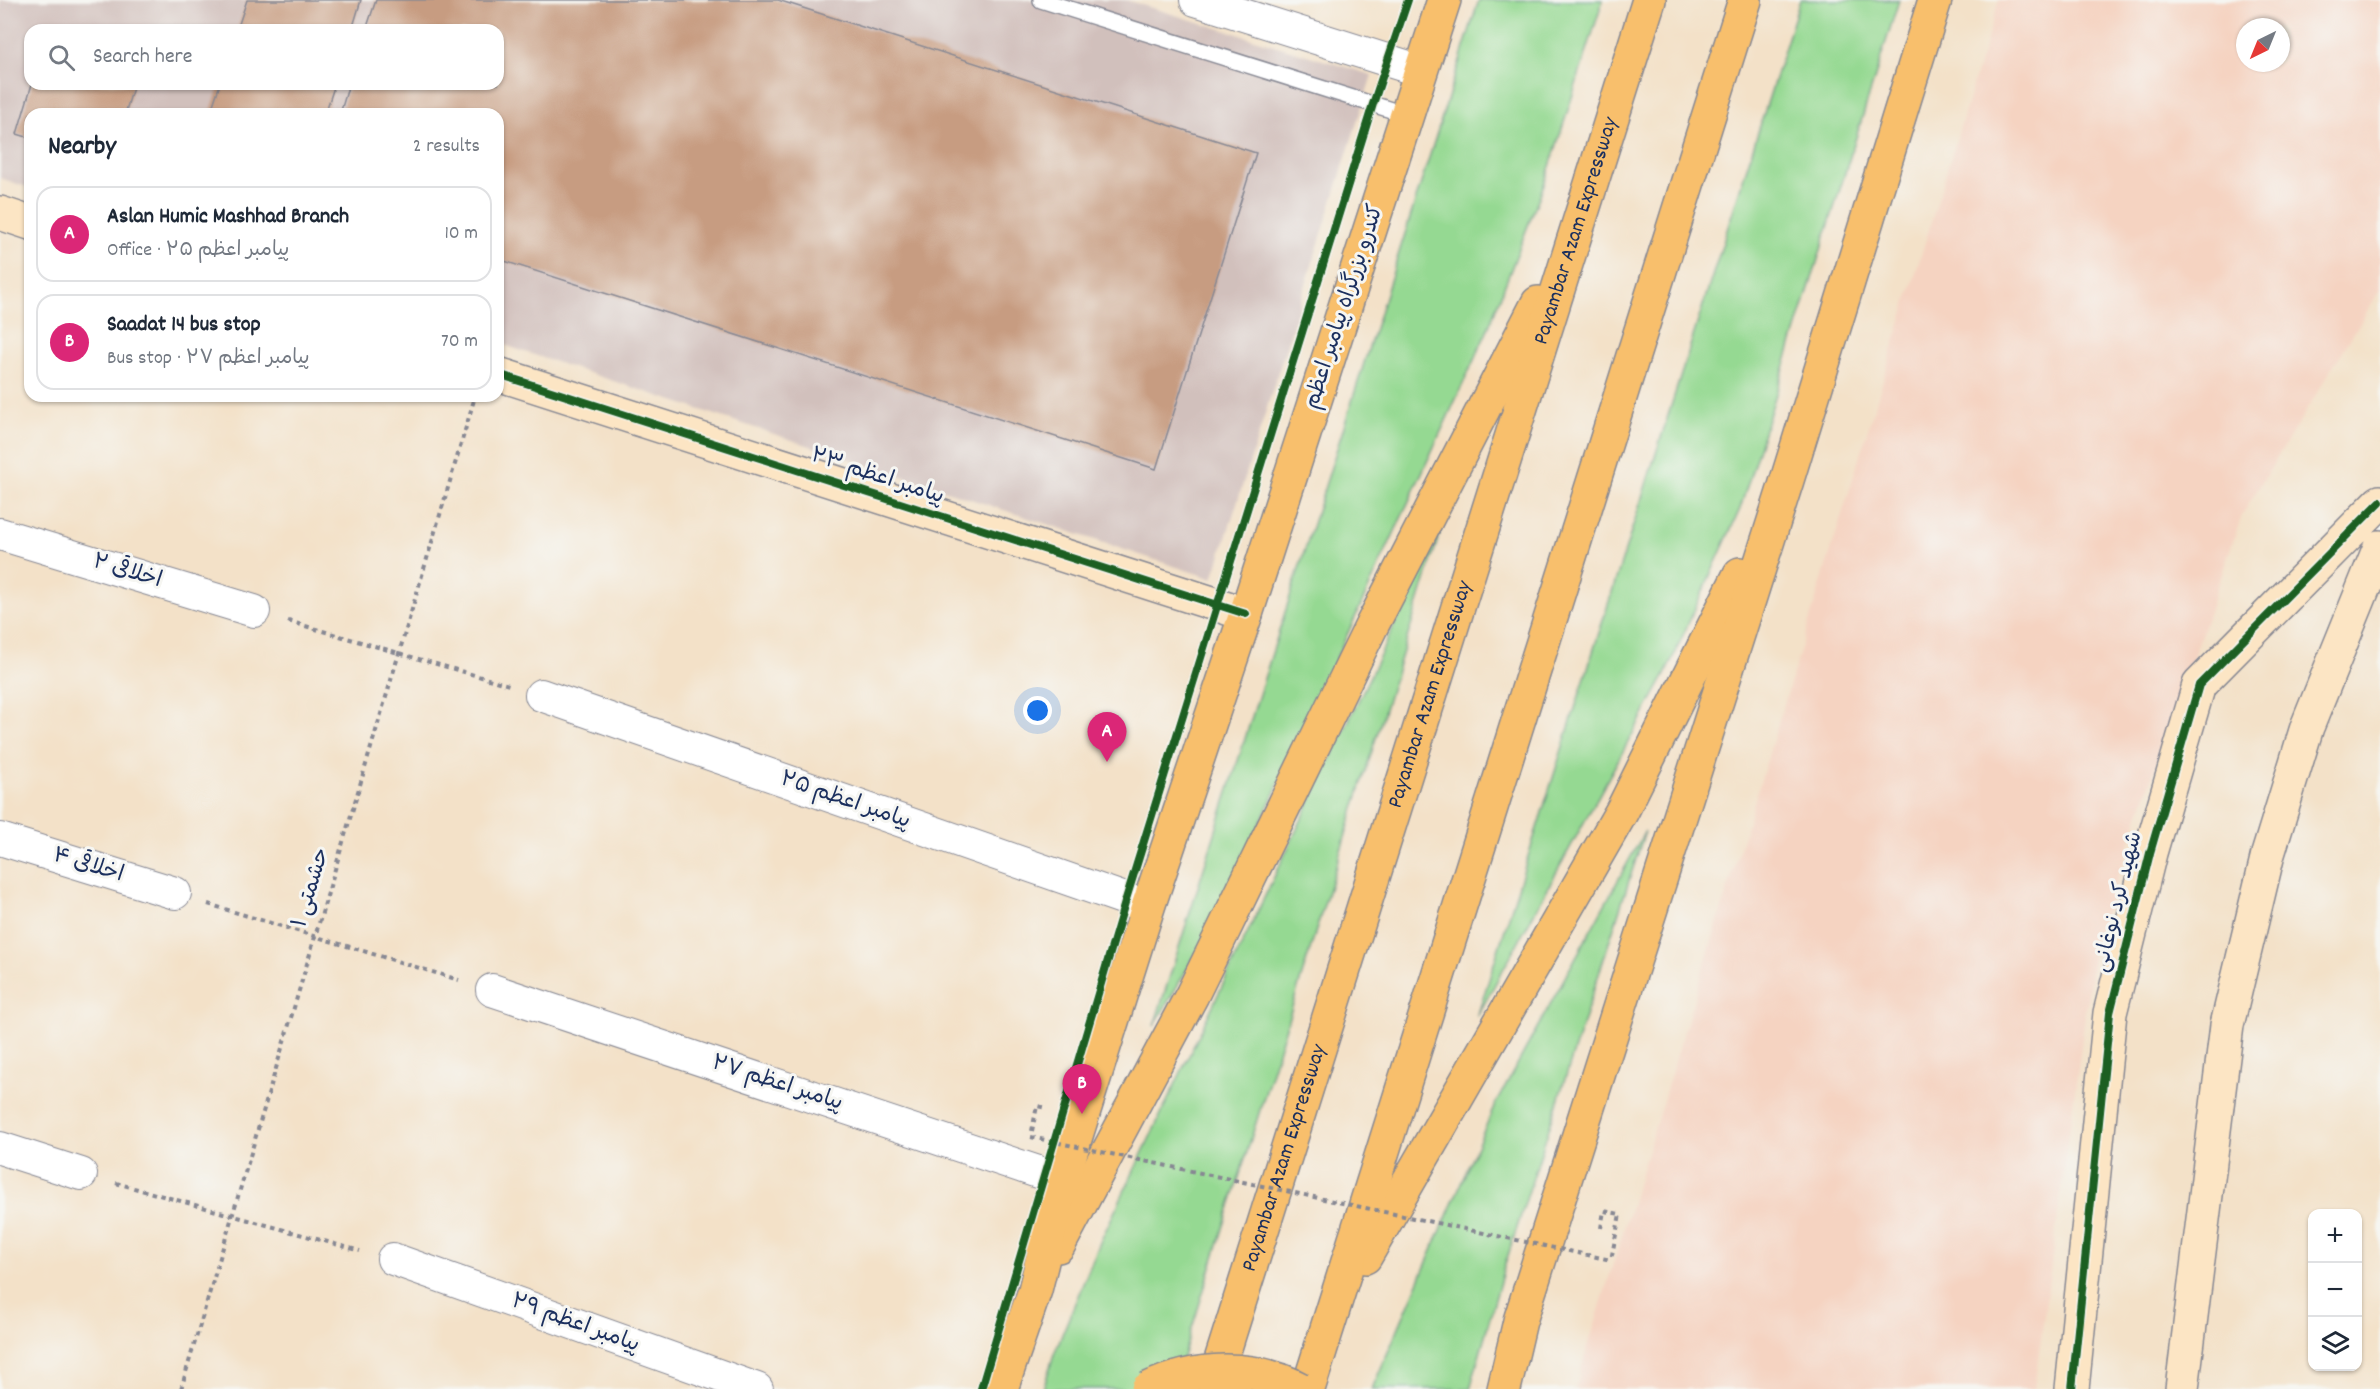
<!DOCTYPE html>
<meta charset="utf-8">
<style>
:root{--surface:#fff;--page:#f2f2f3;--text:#1f2937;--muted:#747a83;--line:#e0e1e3;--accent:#db2777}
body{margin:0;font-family:Dekko,"Playpen Sans Arabic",sans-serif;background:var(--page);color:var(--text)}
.controls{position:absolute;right:18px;bottom:18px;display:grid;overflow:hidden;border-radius:12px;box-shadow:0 2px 4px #0004}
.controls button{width:54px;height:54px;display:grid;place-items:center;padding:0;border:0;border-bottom:2px solid var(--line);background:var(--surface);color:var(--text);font:30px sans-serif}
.compass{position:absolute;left:2236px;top:18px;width:54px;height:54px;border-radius:50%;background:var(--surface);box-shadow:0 2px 4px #0004;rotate:223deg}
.you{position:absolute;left:1038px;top:711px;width:21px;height:21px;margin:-15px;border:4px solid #fff;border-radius:50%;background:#1a73e8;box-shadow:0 0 0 9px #1a73e833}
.badge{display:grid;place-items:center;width:39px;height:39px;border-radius:50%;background:var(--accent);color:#fff;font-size:20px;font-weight:700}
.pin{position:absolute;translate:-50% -50px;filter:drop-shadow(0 2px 3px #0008)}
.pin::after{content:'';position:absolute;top:32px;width:21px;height:18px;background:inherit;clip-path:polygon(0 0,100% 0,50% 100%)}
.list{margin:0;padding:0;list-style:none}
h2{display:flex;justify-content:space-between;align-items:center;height:78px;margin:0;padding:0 24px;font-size:26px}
h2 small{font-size:20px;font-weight:400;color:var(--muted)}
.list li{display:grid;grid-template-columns:39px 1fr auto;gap:18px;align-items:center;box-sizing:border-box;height:96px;margin:0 12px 12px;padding:0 12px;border:2px solid var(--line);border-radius:18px}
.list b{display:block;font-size:22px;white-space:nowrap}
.list p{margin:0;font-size:20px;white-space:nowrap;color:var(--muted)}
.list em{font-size:20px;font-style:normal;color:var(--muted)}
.icon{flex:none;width:33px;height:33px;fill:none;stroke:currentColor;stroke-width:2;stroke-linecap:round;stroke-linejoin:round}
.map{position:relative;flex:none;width:2380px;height:1389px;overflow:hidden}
.search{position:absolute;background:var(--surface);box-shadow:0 2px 4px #0004;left:24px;top:24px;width:480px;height:66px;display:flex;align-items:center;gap:15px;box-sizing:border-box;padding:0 21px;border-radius:18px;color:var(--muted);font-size:22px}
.panel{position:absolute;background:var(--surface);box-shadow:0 2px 4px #0004;left:24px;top:108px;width:480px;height:294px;border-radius:18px}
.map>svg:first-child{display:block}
.built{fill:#f5d3c1;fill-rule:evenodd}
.industrial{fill:#d1c0bc;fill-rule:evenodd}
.green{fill:#95d992;stroke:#588478;stroke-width:1.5}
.building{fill:#c79c81}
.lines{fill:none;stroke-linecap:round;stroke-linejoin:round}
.lane-casing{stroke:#878893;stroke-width:18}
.street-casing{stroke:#878893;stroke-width:34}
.secondary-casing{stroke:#878893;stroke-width:36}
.highway-casing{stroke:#878893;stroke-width:36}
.path{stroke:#878893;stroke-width:4;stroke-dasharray:4.5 4.5;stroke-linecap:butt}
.lane{stroke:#fff;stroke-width:15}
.street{stroke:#fff;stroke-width:32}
.secondary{stroke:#fce5c4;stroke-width:33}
.highway{stroke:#f8bf6c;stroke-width:33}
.highway-bridge-casing{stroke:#878893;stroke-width:36;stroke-linecap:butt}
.path-bridge{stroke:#878893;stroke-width:4;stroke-dasharray:4.5 4.5;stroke-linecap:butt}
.highway-bridge{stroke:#f8bf6c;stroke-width:33}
.cycleway-casing{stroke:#f6f6f2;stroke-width:11}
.cycleway{stroke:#1b5e20;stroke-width:8}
.labels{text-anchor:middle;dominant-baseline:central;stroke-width:6;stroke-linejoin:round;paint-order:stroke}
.street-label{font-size:22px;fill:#1b2f5e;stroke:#f6f6f2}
</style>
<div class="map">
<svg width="2380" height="1389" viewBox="0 0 2380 1389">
<rect width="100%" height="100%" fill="#f6f6f2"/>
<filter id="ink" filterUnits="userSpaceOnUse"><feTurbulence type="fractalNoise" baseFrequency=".0167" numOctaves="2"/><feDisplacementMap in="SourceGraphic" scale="12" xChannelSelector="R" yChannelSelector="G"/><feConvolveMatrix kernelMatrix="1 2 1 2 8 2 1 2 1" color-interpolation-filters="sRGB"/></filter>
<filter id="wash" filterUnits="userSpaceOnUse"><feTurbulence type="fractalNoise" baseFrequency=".008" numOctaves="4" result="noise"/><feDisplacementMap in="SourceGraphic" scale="24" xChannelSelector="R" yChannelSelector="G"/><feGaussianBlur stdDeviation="1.35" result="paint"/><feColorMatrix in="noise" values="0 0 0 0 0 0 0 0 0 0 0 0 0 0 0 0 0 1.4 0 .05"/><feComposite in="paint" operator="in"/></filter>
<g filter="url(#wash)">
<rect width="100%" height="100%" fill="#f3e1c8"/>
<path class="built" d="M1999 0H2380V290L2242 515 2095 944 2034 1389H1575ZM2245 27H2281V63H2245Z"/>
<path class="industrial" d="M0 0H1126L1372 75 1213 579 498 343V114H30V188L0 178ZM30 30H498V84H30Z"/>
<path class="green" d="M1479 0H1603L1546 179 1486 334 1215 921 1154 1026Z
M1800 0H1899L1740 509 1665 675 1477 1017Z
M1443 523 1173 1389H1043L1054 1354 1101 1240Z
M1645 831 1503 1271 1470 1389H1372L1495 1105Z"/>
<g id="blocks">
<path class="building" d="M247 0H361L352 30H237Z
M376 0H778L1256 153 1156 469 498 259V114H340L349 84H498V30H366Z
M32 84H134L125 114H30V138L17 134Z
M220 84H335L325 114H210Z"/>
</g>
</g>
<g filter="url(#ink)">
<use href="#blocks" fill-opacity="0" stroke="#878893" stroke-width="1.5"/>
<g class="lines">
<defs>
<path id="lane" d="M1041 0 1407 115"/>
<path id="street" d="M1196 0 1421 71
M0 534 254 611
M541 695 1148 907
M0 839 175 893
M492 990 1062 1180
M0 1148 81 1174
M393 1259 757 1389"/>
<path id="secondary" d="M0 213 30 223
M498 374 1246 614
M2072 1389 2110 1013 2150 853 2199 685 2380 502
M2182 1389 2227 1025 2268 854 2307 727 2380 547"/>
<g id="highway">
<path d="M1058 1246 1192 995 1371 627 1538 303"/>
<path d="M1365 1257 1622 811 1740 574"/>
<path d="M1001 1389 1035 1290 1062 1180 1148 907 1246 614 1444 0"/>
<path id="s1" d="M1212 1389 1649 0"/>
<path d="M1308 1389C1455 926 1597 462 1745 0"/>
<path d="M1504 1389 1520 1321 1787 480 1935 0"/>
</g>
</defs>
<use href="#lane" class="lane-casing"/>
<use href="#street" class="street-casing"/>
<use href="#secondary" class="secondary-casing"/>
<use href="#highway" class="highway-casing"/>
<path class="path" d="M288 621 509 685
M208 904 459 980
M1032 1131 1037 1106 1046 1108
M116 1183 360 1251
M1601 1228 1604 1211 1620 1214 1611 1260
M181 1389 474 400"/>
<use href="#lane" class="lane"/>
<use href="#street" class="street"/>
<use href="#secondary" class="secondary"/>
<use href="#highway" class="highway"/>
<defs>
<path id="highway-bridge" d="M1148 1389C1195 1366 1254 1364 1300 1389"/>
</defs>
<use href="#highway-bridge" class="highway-bridge-casing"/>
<path class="path-bridge" d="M1031 1137 1611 1260"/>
<use href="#highway-bridge" class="highway-bridge"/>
<defs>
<path id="cycleway" d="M498 374 1246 614
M981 1389 1126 899 1373 104 1408 0
M2072 1389 2110 1013 2150 853 2199 685 2380 502"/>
</defs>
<use href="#cycleway" class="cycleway-casing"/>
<use href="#cycleway" class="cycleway"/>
</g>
</g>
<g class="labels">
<g class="street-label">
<text stroke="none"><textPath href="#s1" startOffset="1214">Payambar Azam Expressway</textPath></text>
<text transform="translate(1345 307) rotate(-72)">کندرو بزرگراه پیامبر اعظم</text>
<text transform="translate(877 477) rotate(18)">پیامبر اعظم ۲۳</text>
<text transform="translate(127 572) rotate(17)">اخلاقی ۲</text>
<text stroke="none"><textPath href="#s1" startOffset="728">Payambar Azam Expressway</textPath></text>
<text transform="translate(845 801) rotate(19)">پیامبر اعظم ۲۵</text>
<text transform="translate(88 866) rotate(17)">اخلاقی ۴</text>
<text transform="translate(312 888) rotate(-73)">حشمتی ۱</text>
<text transform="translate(2119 902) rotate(-76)">شهید کرد نوغانی</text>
<text transform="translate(777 1084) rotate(18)">پیامبر اعظم ۲۷</text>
<text stroke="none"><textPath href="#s1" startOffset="242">Payambar Azam Expressway</textPath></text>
<text transform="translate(575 1324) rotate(20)">پیامبر اعظم ۲۹</text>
</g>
</g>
</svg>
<div class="controls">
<button>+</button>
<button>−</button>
<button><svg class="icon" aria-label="layers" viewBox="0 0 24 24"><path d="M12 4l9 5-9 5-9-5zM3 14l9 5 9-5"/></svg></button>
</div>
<svg class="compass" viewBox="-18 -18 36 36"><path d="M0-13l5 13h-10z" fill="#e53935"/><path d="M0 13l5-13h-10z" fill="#747a83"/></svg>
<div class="you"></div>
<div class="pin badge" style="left:1107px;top:762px">A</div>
<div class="pin badge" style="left:1082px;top:1114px">B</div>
<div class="search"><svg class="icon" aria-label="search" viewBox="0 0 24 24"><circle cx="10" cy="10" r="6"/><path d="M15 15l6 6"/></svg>Search here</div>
<section class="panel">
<h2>Nearby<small>2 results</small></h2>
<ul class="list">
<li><span class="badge">A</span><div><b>Aslan Humic Mashhad Branch</b><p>Office · پیامبر اعظم ۲۵</p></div><em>10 m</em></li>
<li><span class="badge">B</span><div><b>Saadat 14 bus stop</b><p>Bus stop · پیامبر اعظم ۲۷</p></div><em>70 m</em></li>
</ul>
</section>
</div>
